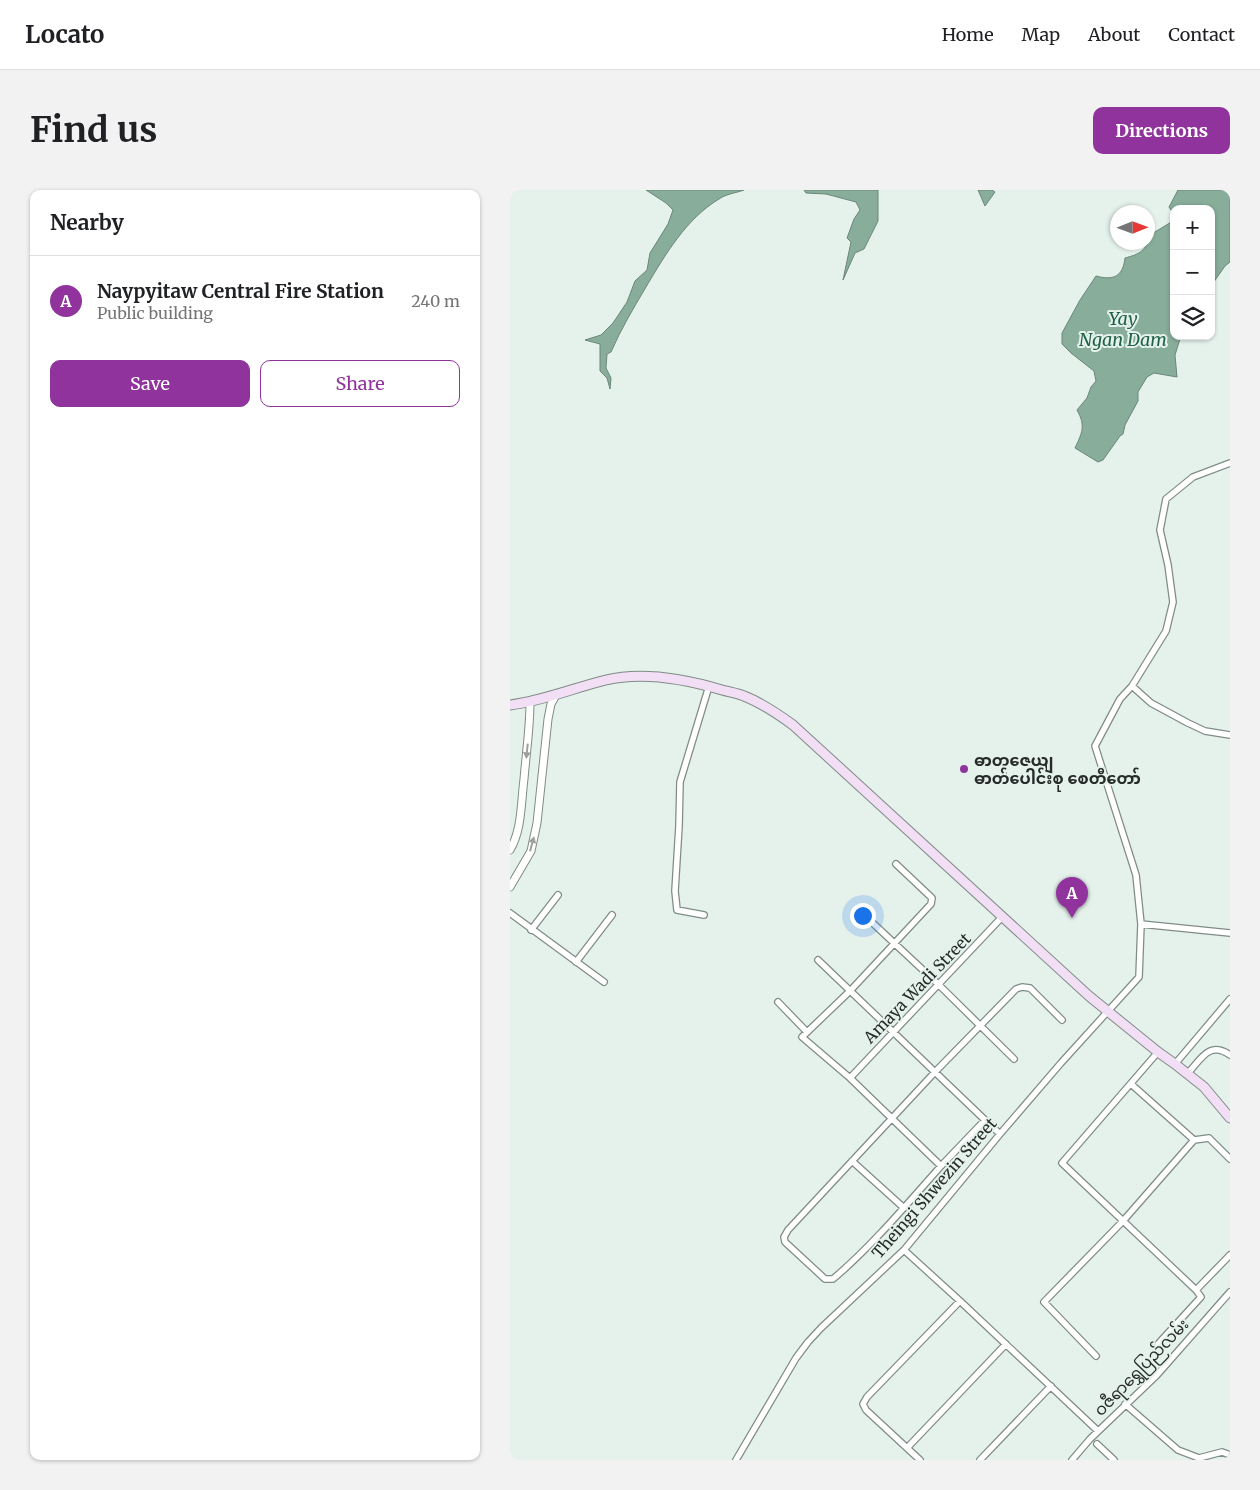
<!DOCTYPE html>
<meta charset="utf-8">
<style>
:root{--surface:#fff;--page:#f2f2f2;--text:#202124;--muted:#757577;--line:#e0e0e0;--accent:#90339c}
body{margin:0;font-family:Merriweather,"Noto Sans Myanmar",serif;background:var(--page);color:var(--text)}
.controls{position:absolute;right:15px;top:15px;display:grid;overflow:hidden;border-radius:10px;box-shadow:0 1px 4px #0004}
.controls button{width:45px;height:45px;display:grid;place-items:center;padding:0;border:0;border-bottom:1px solid var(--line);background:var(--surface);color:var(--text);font:25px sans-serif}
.compass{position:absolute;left:600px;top:15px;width:45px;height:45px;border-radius:50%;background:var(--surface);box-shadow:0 1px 4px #0004;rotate:89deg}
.you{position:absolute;left:352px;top:725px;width:18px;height:18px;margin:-12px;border:4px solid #fff;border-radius:50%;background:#1a73e8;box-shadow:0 0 0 8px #1a73e833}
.badge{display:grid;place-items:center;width:32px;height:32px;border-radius:50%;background:var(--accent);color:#fff;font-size:16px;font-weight:700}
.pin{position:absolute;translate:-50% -41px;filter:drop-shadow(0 1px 2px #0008)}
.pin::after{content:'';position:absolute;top:26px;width:18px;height:15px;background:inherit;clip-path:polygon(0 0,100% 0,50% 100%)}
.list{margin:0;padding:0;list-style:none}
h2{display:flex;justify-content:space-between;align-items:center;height:65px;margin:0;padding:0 20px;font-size:21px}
h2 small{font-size:16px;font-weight:400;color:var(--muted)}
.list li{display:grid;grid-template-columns:32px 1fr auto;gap:15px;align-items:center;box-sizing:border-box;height:90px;padding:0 20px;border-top:1px solid var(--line)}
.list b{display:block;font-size:19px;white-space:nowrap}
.list p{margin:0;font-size:16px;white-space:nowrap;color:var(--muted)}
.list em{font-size:16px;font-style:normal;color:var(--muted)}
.actions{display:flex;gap:10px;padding:15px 20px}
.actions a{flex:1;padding:11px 0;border:1px solid var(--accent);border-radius:10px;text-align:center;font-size:18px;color:var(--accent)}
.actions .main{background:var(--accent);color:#fff}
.icon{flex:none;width:28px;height:28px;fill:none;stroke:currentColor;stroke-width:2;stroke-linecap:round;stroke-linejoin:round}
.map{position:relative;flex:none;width:720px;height:1270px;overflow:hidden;border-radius:10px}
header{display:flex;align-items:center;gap:30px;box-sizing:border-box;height:70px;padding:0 25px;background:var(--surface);border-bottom:1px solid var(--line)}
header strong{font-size:24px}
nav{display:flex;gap:28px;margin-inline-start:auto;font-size:18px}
.intro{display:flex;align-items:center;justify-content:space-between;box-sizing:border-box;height:120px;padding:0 30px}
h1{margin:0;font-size:35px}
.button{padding:12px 22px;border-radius:10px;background:var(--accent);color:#fff;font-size:18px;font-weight:700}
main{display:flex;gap:30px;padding:0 30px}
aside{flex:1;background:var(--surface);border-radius:10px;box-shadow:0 1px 4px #0004}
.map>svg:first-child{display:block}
.water{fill:#88ad9b;stroke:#6b8679}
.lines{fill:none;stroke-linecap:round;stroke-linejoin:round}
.minor-casing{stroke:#808c86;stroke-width:8}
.tertiary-casing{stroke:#808c86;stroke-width:9}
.secondary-casing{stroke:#808c86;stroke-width:11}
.minor{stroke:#fff;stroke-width:5.5}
.tertiary{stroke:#fff;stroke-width:7}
.secondary{stroke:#f2def5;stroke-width:9}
.oneway{fill:#9ea09f}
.poi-dot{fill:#90339c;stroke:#e5f2ec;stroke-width:2}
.labels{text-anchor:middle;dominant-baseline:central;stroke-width:4;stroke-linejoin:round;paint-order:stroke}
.poi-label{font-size:16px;font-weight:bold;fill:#272c2a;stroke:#e5f2ec;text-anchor:start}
.street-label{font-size:16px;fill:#272c2a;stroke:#e5f2ec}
.water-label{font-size:18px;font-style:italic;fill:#206149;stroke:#e5f2ec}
</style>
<header>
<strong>Locato</strong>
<nav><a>Home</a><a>Map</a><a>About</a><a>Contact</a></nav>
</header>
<div class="intro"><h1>Find us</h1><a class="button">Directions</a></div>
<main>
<aside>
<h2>Nearby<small></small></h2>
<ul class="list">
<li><span class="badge">A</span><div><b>Naypyitaw Central Fire Station</b><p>Public building</p></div><em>240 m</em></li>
</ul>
<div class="actions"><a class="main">Save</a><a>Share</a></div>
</aside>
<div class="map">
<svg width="720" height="1270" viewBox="0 0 720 1270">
<rect width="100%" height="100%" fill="#e5f2ec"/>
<path class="water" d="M136 0H234C226 3 216 4 209 9 176 29 155 65 136 97 123 119 111 139 101 162L97 164 96 178 101 188 100 199 97 188 90 181V154L75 150 91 145 103 133 117 112 125 91 137 80 140 63 158 34 163 20 156 13Z
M294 0H368V31L354 59 345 63 333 90 341 52 337 48 344 29 350 20 346 12 316 4 296 3Z
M468 0H482L485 2 475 16Z
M668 0H720V72L715 76 701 96V19H664V146H676L670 149 665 165 667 187 644 183 637 187 628 202V211L615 235 613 244 610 246 593 270 588 272 565 258C572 243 576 236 567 220L577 208 581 197 586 191 584 181 561 163 552 154V143L570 110 586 86C604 91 613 86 615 68 630 64 636 61 640 45L663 31V23L659 17Z"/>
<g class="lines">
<defs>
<path id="minor" d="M622 496 641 513 678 533 695 541 720 545
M0 723 94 792
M352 723 429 795 504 869
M194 725 167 720 165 701 169 636 170 592 199 496
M631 734 720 743
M21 740 48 705
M308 770C364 823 419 877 475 930L431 976 340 888 292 847 340 801 421 714 422 708 386 674
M66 772 102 725
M268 812 297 842
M665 874 720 809
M678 883C692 868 699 851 720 865
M340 888 493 726
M621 894 684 950 699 948 720 969
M475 930 490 944
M342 971 394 1018
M431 976C397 1014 362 1056 323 1089H315L275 1052 274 1047 278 1040 425 882 506 799 512 797 520 798 552 830
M394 1060 450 1111 357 1207 353 1214 356 1220 397 1258
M686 1100 720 1065
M450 1111 588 1241
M648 1154 691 1107 686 1100 552 973 648 862
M586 1166 534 1112 613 1031 684 950
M615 1214 668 1260 689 1268 712 1262 720 1265
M587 1254 604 1270
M226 1270 286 1168 298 1152 311 1138 394 1060 490 944 551 873 629 787 631 734 626 685 585 556 610 509 622 496 656 441 663 412 658 375 650 340 656 309 683 287 720 273
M410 1270 397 1258 496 1154
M470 1270 541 1196
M562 1270 580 1249 647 1185 720 1102"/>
<path id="tertiary" d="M0 660C12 640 11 612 14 589 16 564 20 538 20 512
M0 697 21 661 27 633 38 529 41 514 46 505"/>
<path id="secondary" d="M0 515C33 511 63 498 96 490 134 481 175 489 212 500 219 502 227 503 234 506 252 513 268 524 283 535L579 806 648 862 665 874 694 897 720 928"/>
</defs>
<use href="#minor" class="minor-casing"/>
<use href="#tertiary" class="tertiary-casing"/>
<use href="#secondary" class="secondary-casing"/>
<use href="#minor" class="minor"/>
<use href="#tertiary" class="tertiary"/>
<use href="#secondary" class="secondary"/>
</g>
<defs><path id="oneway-solid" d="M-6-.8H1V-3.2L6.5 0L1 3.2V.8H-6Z" transform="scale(1.25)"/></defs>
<g class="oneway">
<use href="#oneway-solid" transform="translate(17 561) rotate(96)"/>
<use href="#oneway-solid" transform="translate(22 654) rotate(-75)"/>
</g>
<circle class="poi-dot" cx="454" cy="579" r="5"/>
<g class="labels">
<g class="poi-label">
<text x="464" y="570">ဓာတုဇေယျ<tspan x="464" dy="18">ဓာတ်ပေါင်းစု စေတီတော်</tspan></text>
</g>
<g class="street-label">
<text transform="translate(407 798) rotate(-46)">Amaya Wadi Street</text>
<text transform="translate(424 998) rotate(-49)">Theingi Shwezin Street</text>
<text transform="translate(631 1177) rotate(-46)">ဝဇီရာရွှေပြည်လမ်း</text>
</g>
<g class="water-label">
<text x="613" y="128">Yay<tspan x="613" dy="21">Ngan Dam</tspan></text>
</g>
</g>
</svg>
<div class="controls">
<button>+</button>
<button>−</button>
<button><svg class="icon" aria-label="layers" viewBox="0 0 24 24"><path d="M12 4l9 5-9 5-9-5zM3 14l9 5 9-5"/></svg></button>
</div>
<svg class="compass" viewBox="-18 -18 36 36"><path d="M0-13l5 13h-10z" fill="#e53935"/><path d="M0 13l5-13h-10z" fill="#757577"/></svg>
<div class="you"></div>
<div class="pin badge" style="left:562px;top:728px">A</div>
</div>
</main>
